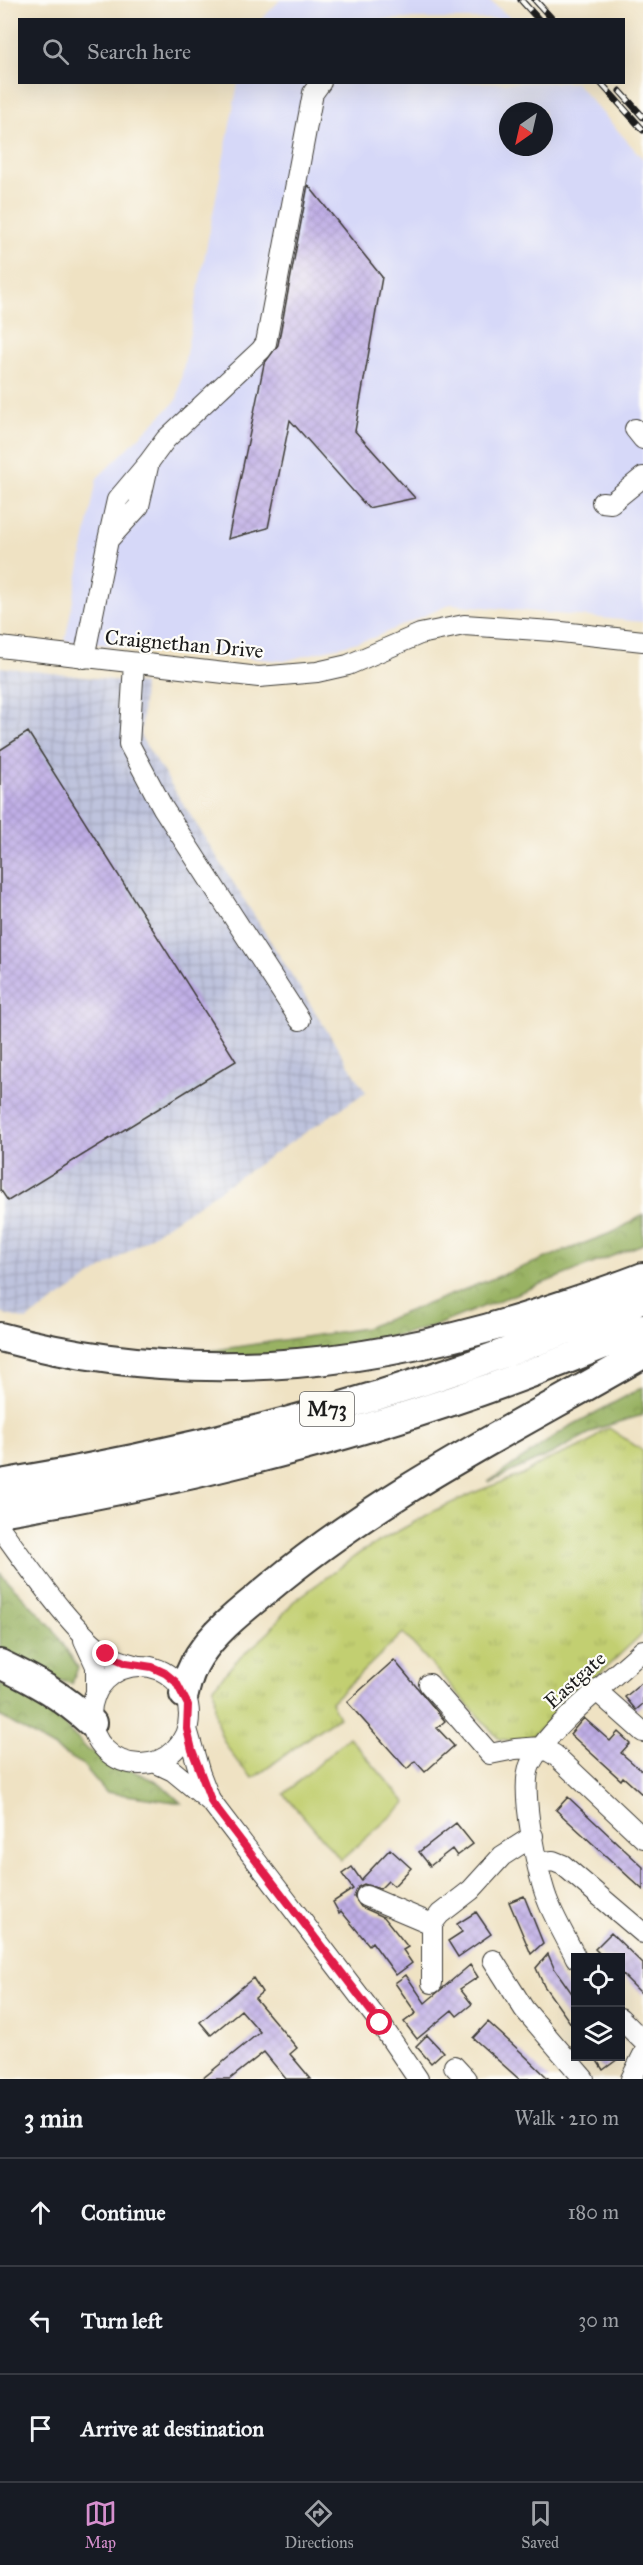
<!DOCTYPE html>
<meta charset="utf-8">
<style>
:root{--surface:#171b24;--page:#242831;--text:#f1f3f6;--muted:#9ea1a6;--line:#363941;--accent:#d690ce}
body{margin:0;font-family:"IM FELL Great Primer",serif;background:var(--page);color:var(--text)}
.controls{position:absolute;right:18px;bottom:18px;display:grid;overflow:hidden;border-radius:0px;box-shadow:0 6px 24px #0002}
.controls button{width:54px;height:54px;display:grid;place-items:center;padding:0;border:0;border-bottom:2px solid var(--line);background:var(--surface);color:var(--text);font:30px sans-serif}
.compass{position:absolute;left:499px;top:102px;width:54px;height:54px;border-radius:50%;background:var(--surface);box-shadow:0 6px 24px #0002;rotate:214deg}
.stop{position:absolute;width:18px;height:18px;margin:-14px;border:4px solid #e11d48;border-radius:50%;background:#fff}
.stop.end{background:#e11d48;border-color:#fff;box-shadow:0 2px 6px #0008}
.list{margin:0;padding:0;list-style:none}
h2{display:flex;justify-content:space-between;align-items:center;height:78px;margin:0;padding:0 24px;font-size:26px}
h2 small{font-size:20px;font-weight:400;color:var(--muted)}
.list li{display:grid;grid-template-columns:39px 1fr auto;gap:18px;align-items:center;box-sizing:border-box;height:108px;padding:0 24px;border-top:2px solid var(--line)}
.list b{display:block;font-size:22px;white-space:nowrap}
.list em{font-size:20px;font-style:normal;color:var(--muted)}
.icon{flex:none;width:33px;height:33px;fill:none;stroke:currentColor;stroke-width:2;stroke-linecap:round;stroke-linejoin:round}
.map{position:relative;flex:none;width:643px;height:2079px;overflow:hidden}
.search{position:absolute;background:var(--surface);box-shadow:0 6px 24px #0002;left:18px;right:18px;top:18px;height:66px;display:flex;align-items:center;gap:15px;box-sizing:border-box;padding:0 21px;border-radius:0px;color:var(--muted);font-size:22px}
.sheet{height:402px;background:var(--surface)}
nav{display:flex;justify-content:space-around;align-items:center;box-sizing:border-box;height:84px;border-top:2px solid var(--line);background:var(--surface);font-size:16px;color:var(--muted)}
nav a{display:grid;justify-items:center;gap:3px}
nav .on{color:var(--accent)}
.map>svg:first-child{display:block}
.built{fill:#d6d8f8;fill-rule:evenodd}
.industrial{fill:url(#industrial-grid)}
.grass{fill:url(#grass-tufts);stroke:#6f7646;stroke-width:1.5}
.forest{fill:url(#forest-crowns);stroke:#5a6740;stroke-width:1.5}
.park{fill:#c2cf71;stroke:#6f7646;stroke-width:1.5}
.building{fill:url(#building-cross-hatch)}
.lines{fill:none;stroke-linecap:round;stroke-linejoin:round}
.minor-casing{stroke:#3c3a35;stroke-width:22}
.highway-casing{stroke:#3c3a35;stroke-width:32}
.minor{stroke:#fff;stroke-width:20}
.highway{stroke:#fff;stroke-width:28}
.rail-casing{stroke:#1c1c1c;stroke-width:7}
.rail{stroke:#fdfcf7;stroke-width:4.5;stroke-dasharray:14;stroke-linecap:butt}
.route{stroke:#e11d48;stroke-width:8}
.labels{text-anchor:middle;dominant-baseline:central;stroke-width:4.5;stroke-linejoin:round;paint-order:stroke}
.shield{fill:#fdfcf7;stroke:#605f5e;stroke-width:1.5}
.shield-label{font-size:20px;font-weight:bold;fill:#1c1c1c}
.street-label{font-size:21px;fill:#1c1c1c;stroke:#fdfcf7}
</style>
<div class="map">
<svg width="643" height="2079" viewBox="0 0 643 2079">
<defs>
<pattern id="industrial-grid" width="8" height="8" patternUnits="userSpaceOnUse" patternTransform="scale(1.5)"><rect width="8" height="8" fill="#bec3dd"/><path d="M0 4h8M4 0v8" fill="none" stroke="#a3a7bd"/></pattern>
<pattern id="grass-tufts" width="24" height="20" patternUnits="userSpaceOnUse" patternTransform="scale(1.5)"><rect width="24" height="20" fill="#c2cf71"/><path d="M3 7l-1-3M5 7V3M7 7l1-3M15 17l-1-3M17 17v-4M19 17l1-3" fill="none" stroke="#a6b161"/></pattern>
<pattern id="forest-crowns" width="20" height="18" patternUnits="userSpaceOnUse" patternTransform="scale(1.5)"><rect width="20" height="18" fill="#99b263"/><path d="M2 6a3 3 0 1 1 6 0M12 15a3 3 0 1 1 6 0" fill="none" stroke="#839855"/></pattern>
<pattern id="building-cross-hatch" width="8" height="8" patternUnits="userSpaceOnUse" patternTransform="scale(1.5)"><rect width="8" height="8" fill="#bfaee6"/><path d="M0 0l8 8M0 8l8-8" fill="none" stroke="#a495c5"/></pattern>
</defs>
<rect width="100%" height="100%" fill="#fdfcf7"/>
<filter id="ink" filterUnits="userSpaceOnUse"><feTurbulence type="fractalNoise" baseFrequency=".0167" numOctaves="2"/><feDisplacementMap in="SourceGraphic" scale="12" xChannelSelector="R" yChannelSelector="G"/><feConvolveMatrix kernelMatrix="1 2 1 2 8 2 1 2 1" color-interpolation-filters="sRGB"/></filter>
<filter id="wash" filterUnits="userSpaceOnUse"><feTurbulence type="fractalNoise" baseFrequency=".008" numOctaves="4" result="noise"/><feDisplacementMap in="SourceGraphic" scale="24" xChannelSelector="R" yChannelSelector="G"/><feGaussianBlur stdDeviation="1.35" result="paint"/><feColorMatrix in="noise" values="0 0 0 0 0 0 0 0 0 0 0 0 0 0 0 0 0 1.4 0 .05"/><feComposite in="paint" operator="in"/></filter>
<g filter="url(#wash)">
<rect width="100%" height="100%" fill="#efe2c3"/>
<path class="built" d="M280 0H489L512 19H262Z
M238 83H576L643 159V622L451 604 373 638 284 661 65 641 97 478 177 400ZM508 111H544V147H508Z"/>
<path class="industrial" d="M0 667 144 684 141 737 366 1092 26 1320 0 1313Z"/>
<path class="grass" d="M609 1428 643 1451V1633L526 1742 499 1739 403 1633 331 1702 339 1717C308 1735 282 1759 253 1778 238 1765 224 1746 218 1726 214 1715 215 1699 214 1687L235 1662 266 1635 293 1602 361 1552 436 1510 478 1491 526 1473 543 1462 589 1443 601 1431Z"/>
<path class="forest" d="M643 1215V1244L429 1328 271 1363 202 1352 365 1328 616 1231Z
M643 1387V1415L599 1428 551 1454 488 1482 567 1428Z
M0 1573 51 1626 78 1667 72 1684 55 1679 0 1657Z
M0 1683 44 1704 88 1750 161 1784 181 1803 106 1792 82 1764 0 1716Z"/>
<path class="park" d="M349 1737 406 1803 341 1860 284 1794Z"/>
<g id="blocks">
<path class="building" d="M308 185 382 277 355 431 415 498 368 508 290 420 268 528 228 539 264 364 278 345Z
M28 732 236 1061 8 1201 0 1189V750Z
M394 1660 445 1721 437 1728 454 1746 425 1772 415 1761 407 1769 347 1702Z
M643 1682V1704L636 1710 625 1697Z
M584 1718 610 1741 618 1732 630 1743 621 1753 643 1772V1795L623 1777 621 1780 570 1734Z
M568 1797 643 1867V1890L556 1810Z
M456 1823 473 1844 457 1856 452 1849 430 1866 419 1852Z
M390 1849 411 1868 394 1886 388 1881 380 1889 364 1884 358 1887 354 1897 361 1907 384 1917 408 1947 403 1950 412 1963 396 1975 372 1942 369 1945 341 1911 339 1913 333 1902 353 1889 342 1874 352 1867 361 1880Z
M524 1896 543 1943 531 1954 509 1902Z
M476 1912 491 1934 458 1957 448 1941 462 1932 457 1924Z
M611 1933 643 1964V1995L621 1973V1958H604L595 1949Z
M548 1954 554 1968 576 1999V2031L544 1986 536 1968Z
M470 1965 478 1977 460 1989 472 2004 457 2016 452 2010 417 2039 404 2022 416 2013 395 1983 406 1975 425 2003Z
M253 1978 262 1992 255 1998 297 2048 290 2054 311 2079H286L264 2052 230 2079H202L260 2032 241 2010 211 2035 200 2022Z
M488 2022 522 2053 549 2079H519L473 2038Z
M427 2035 443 2052 431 2063 416 2046Z
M594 2056H622L603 2070Z"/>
</g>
</g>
<g filter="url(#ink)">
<use href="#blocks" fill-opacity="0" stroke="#3c3a35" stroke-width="1.5"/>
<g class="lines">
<defs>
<path id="minor" d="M635 429 643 439
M149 462 166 439 261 350 266 343 313 93 321 82
M149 462 139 506 108 540 117 500Z
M602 502 611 503 643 477
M0 647 259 677 317 672 348 665 420 634 464 625 552 631 643 641
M84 658 108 540
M134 664 129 744 163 808 300 1020
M0 1528C27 1564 71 1631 108 1655 117 1661 127 1663 138 1666
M84 1640 96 1666V1694
M91 1715a49 49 0 1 1 98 0a49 49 0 1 1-98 0Z
M429 1684 490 1754 515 1749 541 1747 555 1755 643 1838
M598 1692 643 1732
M187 1729 200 1774 209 1797
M154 1762 173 1771 212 1803 380 2023 418 2079
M537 1863 553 1861 563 1865 643 1933
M366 1896 432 1924
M576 1958C567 1940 557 1923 549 1904 538 1878 519 1789 530 1765 548 1727 611 1680 643 1650
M493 1960 524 2009 584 2079
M432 1983V1924L440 1914 471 1890 502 1856 533 1836
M620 2018 643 2041
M454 2066 466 2079
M631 2079 643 2055"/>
<path id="highway" d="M0 1337C181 1386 359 1370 536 1314 572 1302 608 1291 643 1277
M0 1484C216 1449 442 1385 643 1298
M0 1512C219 1476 439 1416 643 1328
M0 1664C36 1681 62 1696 92 1723
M184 1694C187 1680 191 1668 199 1656 217 1628 245 1608 270 1587 382 1493 517 1427 643 1354"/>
</defs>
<use href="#minor" class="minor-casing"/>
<use href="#highway" class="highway-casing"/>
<use href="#minor" class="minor"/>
<use href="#highway" class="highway"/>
<defs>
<path id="rail" d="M521 0 539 20
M535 0 553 20
M600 82 643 130
M620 91 643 117"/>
</defs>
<use href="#rail" class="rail-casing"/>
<use href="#rail" class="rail"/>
</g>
</g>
<g class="lines" filter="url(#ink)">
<path class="route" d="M106 1654 126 1663 152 1667 165 1673 176 1682 188 1705 187 1729 192 1750 212 1803 380 2023"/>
</g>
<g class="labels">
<rect class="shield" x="300" y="1392" width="54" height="34" rx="4.5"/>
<g class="shield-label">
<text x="327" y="1409">M73</text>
</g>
<g class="street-label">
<text transform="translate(184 644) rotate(5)">Craignethan Drive</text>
<text transform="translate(575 1680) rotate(-42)">Eastgate</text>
</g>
</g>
</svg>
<div class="controls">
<button><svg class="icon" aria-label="locate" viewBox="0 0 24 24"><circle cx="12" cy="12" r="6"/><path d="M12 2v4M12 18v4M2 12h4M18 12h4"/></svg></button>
<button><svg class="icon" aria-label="layers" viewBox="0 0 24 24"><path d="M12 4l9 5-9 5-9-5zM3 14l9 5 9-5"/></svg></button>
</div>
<svg class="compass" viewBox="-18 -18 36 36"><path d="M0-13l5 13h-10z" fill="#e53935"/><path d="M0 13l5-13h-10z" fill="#9ea1a6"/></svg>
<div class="stop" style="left:380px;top:2023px"></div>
<div class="stop end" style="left:106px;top:1654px"></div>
<div class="search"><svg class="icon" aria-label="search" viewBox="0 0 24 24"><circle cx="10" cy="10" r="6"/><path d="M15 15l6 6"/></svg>Search here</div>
</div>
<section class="sheet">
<h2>3 min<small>Walk · 210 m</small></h2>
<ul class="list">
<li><svg class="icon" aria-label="ahead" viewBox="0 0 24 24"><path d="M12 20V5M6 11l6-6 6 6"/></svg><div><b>Continue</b></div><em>180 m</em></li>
<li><svg class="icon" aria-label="left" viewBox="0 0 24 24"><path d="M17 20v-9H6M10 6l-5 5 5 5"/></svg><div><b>Turn left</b></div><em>30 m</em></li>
<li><svg class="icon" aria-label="arrive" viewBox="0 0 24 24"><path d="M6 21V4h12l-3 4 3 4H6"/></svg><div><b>Arrive at destination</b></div></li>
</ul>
</section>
<nav>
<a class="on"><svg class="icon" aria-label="map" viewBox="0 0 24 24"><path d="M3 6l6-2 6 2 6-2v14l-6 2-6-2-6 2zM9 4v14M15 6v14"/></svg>Map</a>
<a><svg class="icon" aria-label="directions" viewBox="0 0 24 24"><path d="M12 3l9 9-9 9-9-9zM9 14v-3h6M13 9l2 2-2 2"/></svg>Directions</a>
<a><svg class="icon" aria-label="saved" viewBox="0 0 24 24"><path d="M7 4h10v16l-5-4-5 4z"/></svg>Saved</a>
</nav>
